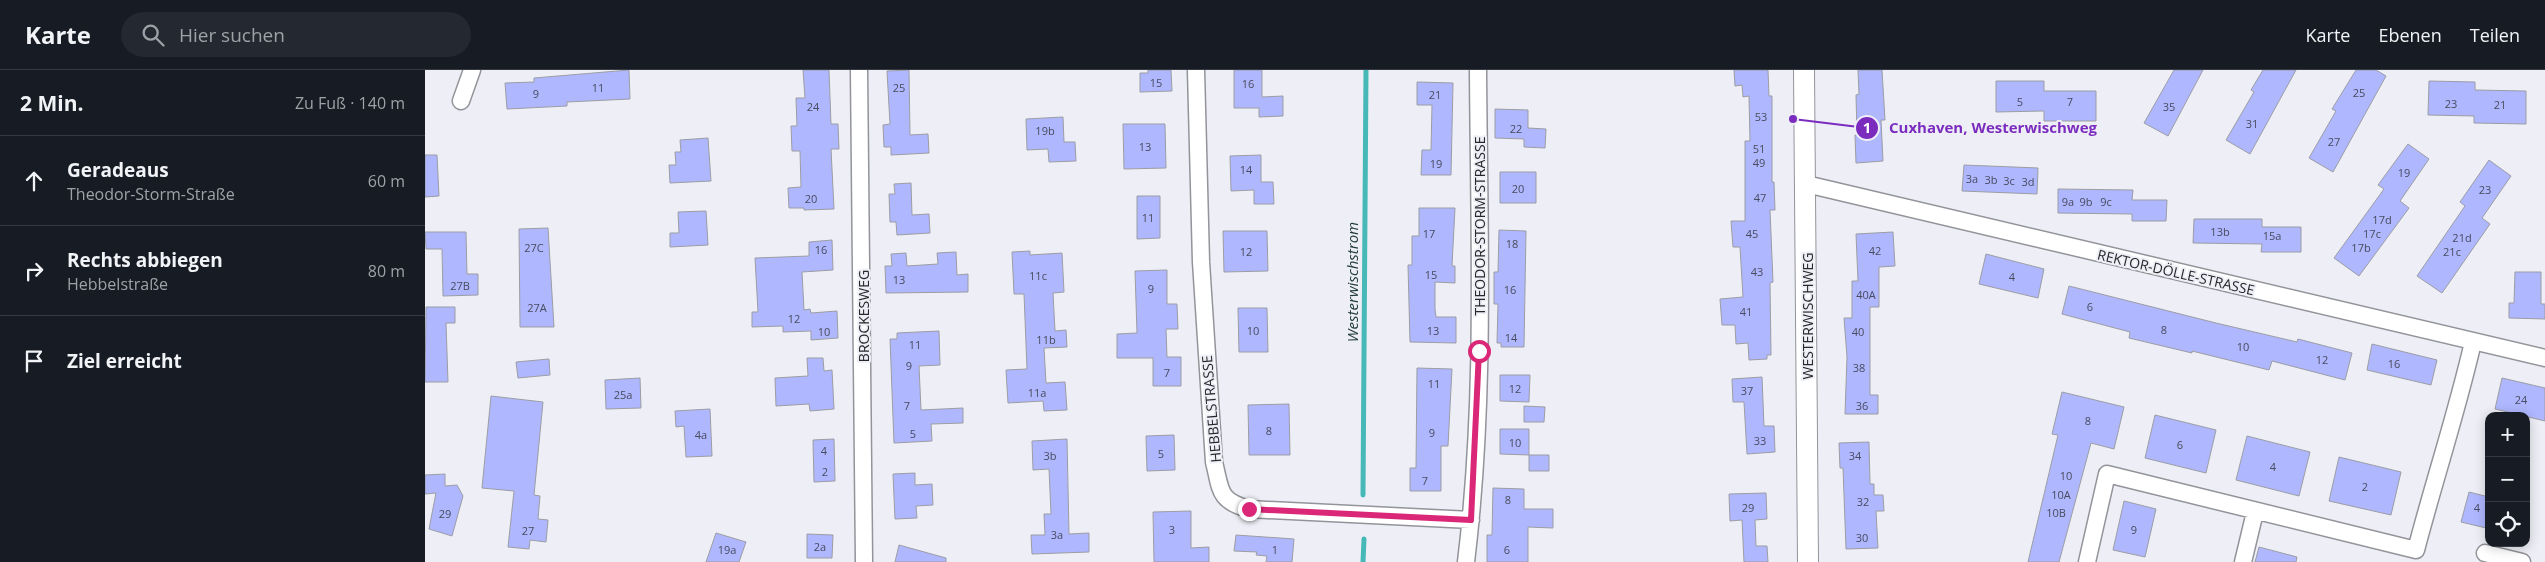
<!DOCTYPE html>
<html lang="de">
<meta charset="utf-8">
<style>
:root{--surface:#171b24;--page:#242831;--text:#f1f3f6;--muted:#9ea1a6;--line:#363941}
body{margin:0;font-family:"Open Sans",sans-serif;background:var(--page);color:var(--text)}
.controls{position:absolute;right:15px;bottom:15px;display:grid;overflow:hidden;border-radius:10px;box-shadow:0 2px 12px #0003}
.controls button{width:45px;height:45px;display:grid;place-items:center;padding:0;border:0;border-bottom:1px solid var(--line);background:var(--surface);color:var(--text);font:25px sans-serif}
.stop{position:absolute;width:15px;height:15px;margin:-11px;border:4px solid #db2777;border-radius:50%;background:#fff}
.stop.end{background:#db2777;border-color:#fff;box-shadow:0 1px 5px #0008}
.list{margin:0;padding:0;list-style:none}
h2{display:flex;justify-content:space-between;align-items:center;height:65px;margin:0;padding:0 20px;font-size:21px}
h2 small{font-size:16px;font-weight:400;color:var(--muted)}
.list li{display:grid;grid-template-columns:32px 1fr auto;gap:15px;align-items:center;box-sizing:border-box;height:90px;padding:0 20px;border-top:1px solid var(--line)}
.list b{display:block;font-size:19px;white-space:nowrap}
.list p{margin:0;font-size:16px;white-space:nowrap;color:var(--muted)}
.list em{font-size:16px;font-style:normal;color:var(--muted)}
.icon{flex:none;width:28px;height:28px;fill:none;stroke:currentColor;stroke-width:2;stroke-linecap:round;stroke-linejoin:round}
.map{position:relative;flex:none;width:2120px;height:492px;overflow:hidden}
header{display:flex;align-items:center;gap:30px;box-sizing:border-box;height:70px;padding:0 25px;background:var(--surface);border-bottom:1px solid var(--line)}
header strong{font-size:24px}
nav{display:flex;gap:28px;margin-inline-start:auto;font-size:18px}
.search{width:350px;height:45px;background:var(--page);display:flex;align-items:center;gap:12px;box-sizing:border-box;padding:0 18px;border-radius:28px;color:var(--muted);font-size:19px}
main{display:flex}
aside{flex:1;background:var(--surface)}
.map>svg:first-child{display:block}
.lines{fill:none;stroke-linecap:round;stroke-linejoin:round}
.stream{stroke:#46b8b8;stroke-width:5}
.building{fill:#afb7fe;stroke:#9c9da4}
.minor-casing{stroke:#93949a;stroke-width:19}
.tertiary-casing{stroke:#93949a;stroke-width:22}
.minor{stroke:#fff;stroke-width:16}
.tertiary{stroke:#fff;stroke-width:20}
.route{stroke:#db2777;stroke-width:6}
.labels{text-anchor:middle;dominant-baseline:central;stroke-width:4;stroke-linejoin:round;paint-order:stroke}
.number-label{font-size:11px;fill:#484b5e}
.street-label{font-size:14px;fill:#262729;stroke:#eeeff6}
.water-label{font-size:15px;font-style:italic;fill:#223c3c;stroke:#eeeff6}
.leader{fill:none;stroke:#7b2cbf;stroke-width:2}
.callout-dot{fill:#7b2cbf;stroke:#eeeff6;stroke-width:2}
.mark-label{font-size:15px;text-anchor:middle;font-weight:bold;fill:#fff}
.callout-label{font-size:15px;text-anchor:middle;font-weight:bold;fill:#7b2cbf;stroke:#eeeff6;stroke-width:4;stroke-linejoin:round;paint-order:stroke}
</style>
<header>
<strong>Karte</strong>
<div class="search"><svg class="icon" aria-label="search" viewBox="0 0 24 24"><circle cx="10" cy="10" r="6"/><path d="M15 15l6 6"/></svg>Hier suchen</div>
<nav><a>Karte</a><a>Ebenen</a><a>Teilen</a></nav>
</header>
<main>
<aside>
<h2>2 Min.<small>Zu Fuß · 140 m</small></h2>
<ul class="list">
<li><svg class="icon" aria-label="ahead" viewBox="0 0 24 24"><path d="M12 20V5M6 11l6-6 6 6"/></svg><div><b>Geradeaus</b><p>Theodor-Storm-Straße</p></div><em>60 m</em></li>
<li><svg class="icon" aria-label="right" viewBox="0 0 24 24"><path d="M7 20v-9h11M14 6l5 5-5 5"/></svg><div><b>Rechts abbiegen</b><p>Hebbelstraße</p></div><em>80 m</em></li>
<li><svg class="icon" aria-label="arrive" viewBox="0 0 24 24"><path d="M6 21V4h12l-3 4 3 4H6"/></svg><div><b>Ziel erreicht</b></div></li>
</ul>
</aside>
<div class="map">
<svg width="2120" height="492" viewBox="0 0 2120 492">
<rect width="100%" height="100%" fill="#eeeff6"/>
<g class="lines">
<path class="stream" d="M938 425 941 0
M938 492 939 469"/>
</g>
<path class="building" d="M204 0 205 29 142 32V36L82 39 80 13 109 12V8Z
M378 0H404L406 54H413L414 79H406L409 139 379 140V138H364L363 118 376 117 375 81H367L366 56H372L371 28H380Z
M484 0 485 65 503 64 504 83 466 85V77H459L458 55 465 54 462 1Z
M723 0H746L747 21 715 22V3H723Z
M809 0H837V27L858 26V46L834 47V38H809Z
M1309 0H1343L1344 26H1347V112H1349L1350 140H1345L1348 212 1345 213 1346 285H1342V289L1324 290 1323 273 1311 274 1310 255H1297L1295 229 1318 227 1315 177H1308L1306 151H1320V71H1325L1324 26 1318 27 1317 15 1310 16Z
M1433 0H1457L1460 50H1456L1458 91 1431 93 1430 65H1432L1431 25 1434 24Z
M1749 0H1778L1743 66 1719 53Z
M1838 0H1871L1825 84 1801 70 1829 22 1826 20Z
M1931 0H1951L1961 6 1908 102 1884 88 1911 41 1907 39Z
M1571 11H1619V21H1671V51H1619V41L1571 42Z
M2004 11 2050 12V20L2101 21V54L2049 53V46L2003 45Z
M992 12 1028 13 1026 105H996L997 80H1006L1007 35H992Z
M1070 39 1103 40V58L1121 59 1120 78 1099 77V69L1070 68Z
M638 47 639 72H650L651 91 624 92 623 79 602 80 601 49Z
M698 54H740L741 98 699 99Z
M283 68 286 111 245 113 244 95H251L250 82H256L255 70Z
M1983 74 2004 89 1975 131 1984 138 1934 206 1909 188 1959 119 1953 115Z
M0 85H12L14 126 0 127Z
M836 85V112H848L849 134H829V120L806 121 805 86Z
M2064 90 2086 106 2057 148 2065 154 2017 223 1992 206 2040 136 2035 132Z
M1539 95 1613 98 1612 124 1537 121Z
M1075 102H1111V133H1075Z
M486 113 487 145 504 144 505 163 472 165 471 152H465L464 124H470L469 114Z
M1633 119 1708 120 1707 130H1742L1741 151H1707V144L1633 143Z
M712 126H735V168L712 169Z
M994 138H1030L1027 196H1030V213L1010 212V239L1011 247H1031V273L985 272 983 195H987V166H994Z
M281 141 283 175 245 177V163H254L253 142Z
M1769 149H1837V157H1876V182H1836L1837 174 1768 173Z
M123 158 129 257H95L94 159Z
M1074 160 1101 161 1099 277H1076V273H1072L1073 234H1069V202H1073Z
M798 161H842L843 201 799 202Z
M0 162H41L42 204H53V225L18 226 17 179H1Z
M1468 162 1470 196 1454 197V237H1445V325H1453V344H1420L1422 287 1419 248H1427V211H1433L1431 164Z
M407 170 408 200 377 202 379 240 385 239 386 243 412 241 413 268 386 270V261L358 262V256L327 257V242H333L330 188 384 186V172Z
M605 181V185L637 183 639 222 628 223 630 261 641 260 642 277 619 278 621 313 640 312 642 340 619 341 618 331 583 333 581 300 602 299 599 224H589L587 182Z
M531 182 532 205 543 204V222L461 223 460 196H467L466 184 481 183 482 196 513 194 512 183Z
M1561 184 1619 199 1613 228 1554 214Z
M742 200V234H752L753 259H741L742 287H756V316H728V288H692V264L712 263 710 201Z
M2090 202H2116V234H2120V249L2084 248V233H2089Z
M1644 216 1791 253 1872 272 1873 269 1927 283 1920 310 1847 291 1844 300 1767 281V283L1704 268 1705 262 1637 244Z
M1 237H30V253H21L23 312H0Z
M813 238H842L843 282H814Z
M514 261 515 295 494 296 496 340 538 338V353L506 354 507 371 469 373 465 269H472V263Z
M1947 274 2012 290 2006 315 1942 300Z
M382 288H398L399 301 407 300 409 339 385 341 384 334 351 336 350 308 383 306Z
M124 289 125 305 93 308 91 292Z
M992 298 1027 299 1023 376H1016V421H985V398H991Z
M1075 305H1105L1104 332 1075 331Z
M1337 307 1339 356H1349L1350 382 1322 384 1319 332H1308L1307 309Z
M215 308 216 338 181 339 180 310Z
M2077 308 2120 318V351L2070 339Z
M1637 322 1699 337 1689 379 1666 373 1634 492H1603L1633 365 1627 364Z
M66 326 118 332 109 425 115 426 113 449 123 450 121 472 105 470 104 479 83 477 89 421 57 418Z
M864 334 865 385H824L823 335Z
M1099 336 1120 337 1119 352H1099Z
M285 339 287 386 261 387 259 356 251 357 250 341Z
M1730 345 1791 360 1781 403 1720 388Z
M1075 359H1104V385L1075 384Z
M749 365 750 400 722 401 721 366Z
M1822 366 1885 382 1874 426 1811 410Z
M409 369 410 411 389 412 388 370Z
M642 369 644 464 664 463V482L607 484 606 465H620L619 444H626L624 399 608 400 607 371Z
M1444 372 1445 414H1449V425H1458L1459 441H1451L1453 478 1421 479 1418 398H1415L1414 373Z
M1104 385H1124V401H1104Z
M1914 387 1976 402 1966 445 1904 431Z
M490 403V415L507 414 508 435 491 436 492 448 470 449 468 404Z
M20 404V416L32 415 38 426 27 466 4 459 11 423 0 424V405Z
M1068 418 1099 419V439H1128V458L1103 457V492H1062V465H1067Z
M2044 422 2064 427 2061 458 2036 452Z
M1341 423 1342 449 1330 450 1331 476H1342L1343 492H1319L1317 450 1305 451 1304 424Z
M1699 431 1731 439 1720 487 1688 480Z
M766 441V478L784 477V492H729L728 442Z
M291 463 321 472 314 492H281Z
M382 464 408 465 407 488H382Z
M811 465 869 469 867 492H841L842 486 831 485 832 482 809 481Z
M474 475 521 488V492H470Z
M1834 477 1872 487 1871 492H1830Z"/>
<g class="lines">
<defs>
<path id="minor" d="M434 0 439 492
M771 0 776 192 789 392C796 420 793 431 824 439L1046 450
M36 31 47 0
M1381 114 2120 288
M2060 483 2097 492
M1041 492C1061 329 1054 164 1053 0
M1662 492 1682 404 1991 480C2009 411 2032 342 2048 272
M1818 492 1830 442"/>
<path id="tertiary" d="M1379 0 1383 492"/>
</defs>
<use href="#minor" class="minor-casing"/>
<use href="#tertiary" class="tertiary-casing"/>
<use href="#minor" class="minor"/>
<use href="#tertiary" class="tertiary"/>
</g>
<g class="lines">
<path class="route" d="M824 439 1046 450 1054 281"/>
</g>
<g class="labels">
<g class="number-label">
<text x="731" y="12">15</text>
<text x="823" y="13">16</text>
<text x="173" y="17">11</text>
<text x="474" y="17">25</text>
<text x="1934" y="22">25</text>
<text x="111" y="23">9</text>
<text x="1010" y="24">21</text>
<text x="1595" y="31">5</text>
<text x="1645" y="31">7</text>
<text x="2026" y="33">23</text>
<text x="2075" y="34">21</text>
<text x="388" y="36">24</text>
<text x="1744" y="36">35</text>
<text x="1336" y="46">53</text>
<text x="1827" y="53">31</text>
<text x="1091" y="58">22</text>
<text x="620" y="60">19b</text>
<text x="1909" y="71">27</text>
<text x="720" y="76">13</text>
<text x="1334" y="78">51</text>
<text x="1334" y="92">49</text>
<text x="1011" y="93">19</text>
<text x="821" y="99">14</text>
<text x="1979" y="102">19</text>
<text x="1547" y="108">3a</text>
<text x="1566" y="109">3b</text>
<text x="1584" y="110">3c</text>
<text x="1603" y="111">3d</text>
<text x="1093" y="118">20</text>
<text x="2060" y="119">23</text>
<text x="1335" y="127">47</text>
<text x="386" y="128">20</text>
<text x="1643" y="131">9a</text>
<text x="1661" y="131">9b</text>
<text x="1681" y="131">9c</text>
<text x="723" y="147">11</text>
<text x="1957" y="149">17d</text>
<text x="1795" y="161">13b</text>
<text x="1004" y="163">17</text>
<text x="1327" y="163">45</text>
<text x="1947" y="163">17c</text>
<text x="1847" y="165">15a</text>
<text x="2037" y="167">21d</text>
<text x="1087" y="173">18</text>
<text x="109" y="177">27C</text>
<text x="1936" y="177">17b</text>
<text x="396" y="179">16</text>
<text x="1450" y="180">42</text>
<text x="821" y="181">12</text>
<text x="2027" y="181">21c</text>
<text x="1332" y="201">43</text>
<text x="1006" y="204">15</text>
<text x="613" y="205">11c</text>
<text x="1587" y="206">4</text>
<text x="474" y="209">13</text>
<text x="35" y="215">27B</text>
<text x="726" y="218">9</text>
<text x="1085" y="219">16</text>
<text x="1441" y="224">40A</text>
<text x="1665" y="236">6</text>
<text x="112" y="237">27A</text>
<text x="1321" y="241">41</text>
<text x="369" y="248">12</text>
<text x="1739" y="259">8</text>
<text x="828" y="260">10</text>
<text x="1008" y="260">13</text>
<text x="399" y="261">10</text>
<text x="1433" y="261">40</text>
<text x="1086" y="267">14</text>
<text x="621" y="269">11b</text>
<text x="490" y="274">11</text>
<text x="1818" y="276">10</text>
<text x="1897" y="289">12</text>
<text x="1969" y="293">16</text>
<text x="484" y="295">9</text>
<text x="1434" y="297">38</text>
<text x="742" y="302">7</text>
<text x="1009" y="313">11</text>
<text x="1090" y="318">12</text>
<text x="1322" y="320">37</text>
<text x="612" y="322">11a</text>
<text x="198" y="324">25a</text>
<text x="2096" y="329">24</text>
<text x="482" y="335">7</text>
<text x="1437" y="335">36</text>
<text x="1663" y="350">8</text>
<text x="844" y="360">8</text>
<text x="1007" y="362">9</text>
<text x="488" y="363">5</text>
<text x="276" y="364">4a</text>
<text x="1335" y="370">33</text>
<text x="1090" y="372">10</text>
<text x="1755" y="374">6</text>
<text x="399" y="380">4</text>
<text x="736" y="383">5</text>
<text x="625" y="385">3b</text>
<text x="1430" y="385">34</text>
<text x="1848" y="396">4</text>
<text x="400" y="401">2</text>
<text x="1641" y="405">10</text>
<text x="1000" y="410">7</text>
<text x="1940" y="416">2</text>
<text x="1636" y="424">10A</text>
<text x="1083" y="429">8</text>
<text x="1438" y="431">32</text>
<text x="1323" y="437">29</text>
<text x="2052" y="437">4</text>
<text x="1631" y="442">10B</text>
<text x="20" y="443">29</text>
<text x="747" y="459">3</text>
<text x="1709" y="459">9</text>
<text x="103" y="460">27</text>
<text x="632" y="464">3a</text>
<text x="1437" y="467">30</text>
<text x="395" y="476">2a</text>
<text x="302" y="479">19a</text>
<text x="850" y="479">1</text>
<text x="1082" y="479">6</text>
</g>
<g class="street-label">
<text transform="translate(1054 156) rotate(-90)">THEODOR-STORM-STRASSE</text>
<text transform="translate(1751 202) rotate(13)">REKTOR-DÖLLE-STRASSE</text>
<text transform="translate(438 246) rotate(-90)">BROCKESWEG</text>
<text transform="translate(1382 246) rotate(-90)">WESTERWISCHWEG</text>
<text transform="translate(786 339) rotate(-95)">HEBBELSTRASSE</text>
</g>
<g class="water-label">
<text transform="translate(927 212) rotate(-90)">Westerwischstrom</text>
</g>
</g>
<path class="leader" d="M1368 49L1442 58"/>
<g class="callout-dot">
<circle cx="1368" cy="49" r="5"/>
<circle cx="1442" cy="58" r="12"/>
</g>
<g class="mark-label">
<text x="1442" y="63">1</text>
</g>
<g class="callout-label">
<text x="1568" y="63">Cuxhaven, Westerwischweg</text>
</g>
</svg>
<div class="controls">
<button>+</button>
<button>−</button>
<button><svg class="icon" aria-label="locate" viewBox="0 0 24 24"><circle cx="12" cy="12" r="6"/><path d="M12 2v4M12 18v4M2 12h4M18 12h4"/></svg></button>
</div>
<div class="stop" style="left:1054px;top:281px"></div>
<div class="stop end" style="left:824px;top:439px"></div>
</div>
</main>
